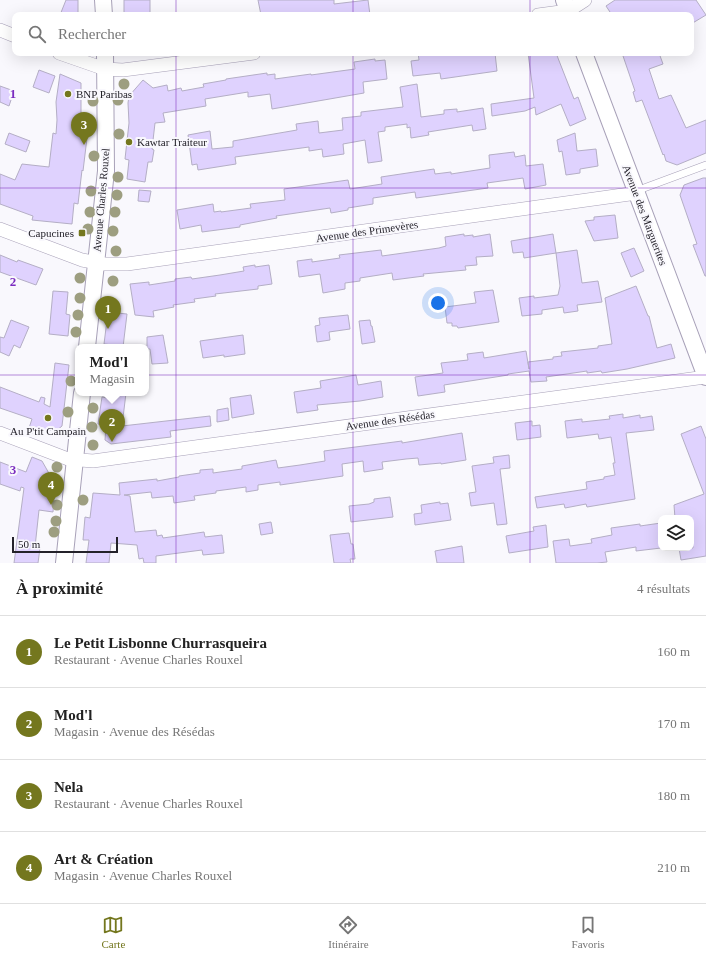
<!DOCTYPE html>
<html lang="fr">
<meta charset="utf-8">
<style>
:root{--surface:#fff;--page:#f6f6f6;--text:#222;--muted:#767676;--line:#e0e0e0;--accent:#74771e}
body{margin:0;font-family:"Times New Roman",serif;background:var(--page);color:var(--text)}
.controls{position:absolute;right:12px;bottom:12px;display:grid;overflow:hidden;border-radius:8px;box-shadow:0 4px 16px #0002}
.controls button{width:36px;height:36px;display:grid;place-items:center;padding:0;border:0;border-bottom:1px solid var(--line);background:var(--surface);color:var(--text);font:20px sans-serif}
.scale{position:absolute;left:12px;bottom:10px;width:106px;box-sizing:border-box;padding-left:4px;border:2px solid #24222a;border-top:0;font-size:11px;line-height:14px;white-space:nowrap;color:#24222a;-webkit-text-stroke:3px #f9f8fd;paint-order:stroke}
.you{position:absolute;left:438px;top:303px;width:14px;height:14px;margin:-10px;border:3px solid #fff;border-radius:50%;background:#1a73e8;box-shadow:0 0 0 6px #1a73e833}
.badge{display:grid;place-items:center;width:26px;height:26px;border-radius:50%;background:var(--accent);color:#fff;font-size:13px;font-weight:700}
.pin{position:absolute;translate:-50% -33px;filter:drop-shadow(0 1px 2px #0008)}
.pin::after{content:'';position:absolute;top:21px;width:14px;height:12px;background:inherit;clip-path:polygon(0 0,100% 0,50% 100%)}
.popup{position:absolute;left:75px;top:344px;width:74px;height:52px;box-sizing:border-box;display:grid;place-content:center;border-radius:8px;background:var(--surface);filter:drop-shadow(0 1px 3px #0005);font-size:13px;white-space:nowrap;color:var(--muted)}
.popup b{font-size:15px;color:var(--text)}
.popup::after{content:'';position:absolute;left:50%;top:100%;margin-left:-8px;border:8px solid transparent;border-top-color:var(--surface)}
.list{margin:0;padding:0;list-style:none}
h2{display:flex;justify-content:space-between;align-items:center;height:52px;margin:0;padding:0 16px;font-size:17px}
h2 small{font-size:13px;font-weight:400;color:var(--muted)}
.list li{display:grid;grid-template-columns:26px 1fr auto;gap:12px;align-items:center;box-sizing:border-box;height:72px;padding:0 16px;border-top:1px solid var(--line)}
.list b{display:block;font-size:15px;white-space:nowrap}
.list p{margin:0;font-size:13px;white-space:nowrap;color:var(--muted)}
.list em{font-size:13px;font-style:normal;color:var(--muted)}
.icon{flex:none;width:22px;height:22px;fill:none;stroke:currentColor;stroke-width:2;stroke-linecap:round;stroke-linejoin:round}
.map{position:relative;flex:none;width:706px;height:563px;overflow:hidden}
.search{position:absolute;background:var(--surface);box-shadow:0 4px 16px #0002;left:12px;right:12px;top:12px;height:44px;display:flex;align-items:center;gap:10px;box-sizing:border-box;padding:0 14px;border-radius:8px;color:var(--muted);font-size:15px}
.sheet{height:340px;background:var(--surface)}
nav{display:flex;justify-content:space-around;align-items:center;box-sizing:border-box;height:56px;border-top:1px solid var(--line);background:var(--surface);font-size:11px;color:var(--muted)}
nav a{display:grid;justify-items:center;gap:2px}
nav .on{color:var(--accent)}
.map>svg:first-child{display:block}
.building{fill:#dfd2fe;stroke:#b4aec5}
.lines{fill:none;stroke-linecap:round;stroke-linejoin:round}
.service-casing{stroke:#a8a1b8;stroke-width:8}
.minor-casing{stroke:#a8a1b8;stroke-width:14}
.tertiary-casing{stroke:#a8a1b8;stroke-width:18}
.service{stroke:#fff;stroke-width:7}
.minor{stroke:#fff;stroke-width:13}
.tertiary{stroke:#fff;stroke-width:16}
.tree{fill:#9d9e80}
.grid{fill:none;stroke:#7b2cbf;stroke-width:1;stroke-opacity:0.55}
.poi-dot{fill:#74771e;stroke:#f9f8fd;stroke-width:1.5}
.labels{text-anchor:middle;dominant-baseline:central;stroke-width:4;stroke-linejoin:round;paint-order:stroke}
.poi-label{font-size:11px;fill:#24222a;stroke:#f9f8fd;text-anchor:start}
.street-label{font-size:11px;fill:#24222a;stroke:#f9f8fd}
.grid-label{font-size:13px;text-anchor:middle;font-weight:bold;fill:#7b2cbf;stroke:#f9f8fd;stroke-width:4;stroke-linejoin:round;paint-order:stroke}
</style>
<div class="map">
<svg width="706" height="563" viewBox="0 0 706 563">
<rect width="100%" height="100%" fill="#f9f8fd"/>
<path class="building" d="M66 0H78V15H60Z
M124 0H150V15H124Z
M258 0H334V4L368 0 370 15H261Z
M615 0H696L706 15 691 24V15H612L606 6Z
M418 53H495L497 71 441 79 440 73 413 76 411 61 419 60Z
M528 53H556L574 99 578 97 586 119 570 126 561 104 536 115 535 107 525 111 492 116 491 104 534 98Z
M622 53H659L663 64 649 69 659 99 671 95 686 128 706 120V153L677 165 666 161 664 154 663 155 642 100 636 102 633 92 635 91Z
M375 59V61L385 60 387 79 363 82 364 93 272 109 270 94 248 97V92L205 99 206 106 163 113 165 122 155 123 152 149 154 150 152 162H148L145 182 127 179 129 160 125 159 129 123 128 103 129 96 143 80 153 88 167 85 168 91 181 88 182 91 204 87 203 84 226 80V79L267 73V75L275 74V79L311 74V75L355 69 354 62Z
M39 70 55 76 49 93 33 87Z
M60 74 81 83V123L87 124 85 138H87L83 171 82 170 78 204 74 203 72 224 32 220 33 216 0 204V174L15 180 22 164 49 167 53 133 56 134 57 120 56 102Z
M417 84 421 117 444 114V110L457 109V112L483 108 486 129 473 131 472 125 428 132 429 135 411 138 410 127 407 128V124L385 127V131L378 132 382 161 368 163 365 140 343 144 344 154 323 157 322 149 309 151V147L235 157 236 164 198 170 197 164 192 165 188 135 210 131 212 149 233 147V141L297 130 296 124 318 121 319 133 343 130 342 118 361 116V112L403 107 400 87Z
M0 86 14 91 9 106 0 102Z
M9 133 30 141 26 152 5 144Z
M575 133 577 151 596 149 598 166 580 169V173L566 175 562 151 559 152 557 140Z
M514 152 515 157 525 155 526 166 543 164 546 185 525 189 523 178 487 183 488 188 438 195 416 198 415 192 373 198V204L348 208V210L331 213 330 208 276 216 277 218 240 225V227L202 232 201 225 180 229 177 210 213 204 214 212 221 211V212L251 208 250 204 285 200 284 189 348 180 350 189 382 184 381 177 434 169 435 174 451 172V174L490 168 489 155Z
M703 178H706V276H705L693 245 697 244 680 195 684 185Z
M139 190 151 191 149 202 138 201Z
M615 215 618 238 594 241 585 221 594 220V217Z
M464 234V236L473 235V237L490 234 493 256 476 257 477 265 465 266 466 270 423 274 424 276 393 280 392 273 360 278V281L345 283V289L323 293 320 274 299 277 297 261 312 259V262L340 258 339 255 381 250 382 256 439 248 446 246 445 237Z
M553 234 556 253 524 258 523 252 513 253 511 241Z
M634 248 644 271 631 277 621 253Z
M577 250 582 283 598 281 602 302 577 305 578 311 564 313 563 307 542 310V314L522 316 519 298 534 296V298L558 295 560 286 556 253Z
M0 255 17 262 18 260 43 269 36 285 0 272Z
M255 265V267L269 265 272 284 258 286V289L215 294 216 296 194 299 195 302 173 305 174 307 153 311 154 317 135 315 130 284 149 282V285L175 281V279L191 277 192 279 220 275 244 271 243 267Z
M636 286 648 316H649L657 348 671 344 675 358 627 369 602 373 601 371 587 373V371L546 377 547 381 531 382 529 371 508 374V375L502 376 444 385 445 392 418 396 415 377 443 373 441 363 468 360 467 354 483 352 484 358 526 351 529 369 528 362 553 359V357L562 356 561 352 598 348V346L612 344 605 298Z
M493 290 499 322 458 328 457 326H452V323H447L445 307 476 303 474 292Z
M53 291 68 292 66 314 70 315 68 336 49 334Z
M108 312 127 314 123 347H113V345L104 344Z
M348 315 350 329 329 332 330 340 317 342 315 326 320 325 319 318Z
M11 320 29 327 20 348 14 345 9 356 0 352V337L4 338Z
M370 320 371 326H372L375 342 362 344 359 321Z
M163 335 168 363 152 364 150 349H147V337Z
M243 335 245 354 224 357V355L203 358 200 341Z
M55 363 69 365 62 426 56 431 41 429 40 436 28 431 32 419 0 408V387L39 402 41 397 45 398 44 404 50 407Z
M356 375 358 385 381 381 383 397 360 401 317 405 318 410 297 413 294 392 321 388 320 381Z
M108 393H126L122 426 210 416 211 426 170 431 171 437 111 444 105 440 106 425 98 424 102 397 107 398Z
M251 395 254 414 232 418 230 398Z
M228 408 229 420 217 422V410Z
M623 414V418L640 415V418L652 416 654 430 626 433 635 499 587 507 586 504 565 508 564 504 537 508 535 497 587 489 586 482 604 479V477L615 475 613 463H615L611 437 599 439 598 434 567 438 565 421 582 419V422L610 419 609 416Z
M532 421V426L540 425 541 437 517 440 515 423Z
M701 426 706 439V556L681 560 679 548H693L691 518H675L674 505 704 494 681 434Z
M462 433 466 460 441 464V463L419 465 418 458 406 459 382 462 383 469 364 472 363 461 342 464 343 476 280 485V482L258 485V490L246 492V487L216 491V493L194 496 195 500 174 503 173 496 152 498 151 492 124 495 130 496 135 532 156 530 157 536 162 535 163 538 204 532 205 537 222 535 224 553 203 555 202 550 156 556V563H144L143 558 139 559 137 545 111 543 109 563H86L89 540H83L85 517 90 518 93 493 120 495 119 483 157 479V481L179 477V476L200 473V470L213 469V473L242 469V466L276 460 278 468 300 465 325 461 324 451 379 444 402 441V443Z
M509 455 510 468 500 469 507 524 497 525 494 503 471 506 469 493 476 492 472 466 494 463 493 457Z
M32 457 42 461 55 484 53 512 39 510 35 547 40 548 38 563H14L24 488 21 487 20 491 0 484V462L26 472Z
M390 497 393 517 351 522 349 506 369 504 374 502V499Z
M440 502V504L448 503 451 520 415 525 414 514 422 513 421 505Z
M271 522 273 533 261 535 259 524Z
M661 523V548L636 551V547L605 552 607 562 597 563H556L553 541 569 539 570 546 592 543 591 539 612 535 611 528 640 524V526Z
M546 525 548 547 509 553 506 536 534 531 533 527Z
M349 533 351 544H353L355 559H350L351 563H334L330 535Z
M462 546 464 563H437L435 551Z"/>
<g class="lines">
<defs>
<path id="service" d="M637 193 644 188 706 165"/>
<path id="minor" d="M538 15 568 11 585 0
M0 30 15 36
M59 53 105 69 123 70 254 53
M0 229 82 260 104 264H127L637 193
M0 433 68 459 93 461 706 377"/>
<path id="tertiary" d="M103 0 104 15
M564 0 570 15
M584 53 706 377
M87 347 106 171 105 53
M64 563 82 393"/>
</defs>
<use href="#service" class="service-casing"/>
<use href="#minor" class="minor-casing"/>
<use href="#tertiary" class="tertiary-casing"/>
<use href="#service" class="service"/>
<use href="#minor" class="minor"/>
<use href="#tertiary" class="tertiary"/>
</g>
<g class="tree">
<circle cx="124" cy="84" r="5.5"/>
<circle cx="118" cy="100" r="5.5"/>
<circle cx="93" cy="101" r="5.5"/>
<circle cx="119" cy="134" r="5.5"/>
<circle cx="94" cy="156" r="5.5"/>
<circle cx="118" cy="177" r="5.5"/>
<circle cx="91" cy="191" r="5.5"/>
<circle cx="117" cy="195" r="5.5"/>
<circle cx="90" cy="212" r="5.5"/>
<circle cx="115" cy="212" r="5.5"/>
<circle cx="88" cy="229" r="5.5"/>
<circle cx="113" cy="231" r="5.5"/>
<circle cx="116" cy="251" r="5.5"/>
<circle cx="80" cy="278" r="5.5"/>
<circle cx="113" cy="281" r="5.5"/>
<circle cx="80" cy="298" r="5.5"/>
<circle cx="105" cy="306" r="5.5"/>
<circle cx="78" cy="315" r="5.5"/>
<circle cx="76" cy="332" r="5.5"/>
<circle cx="71" cy="381" r="5.5"/>
<circle cx="93" cy="408" r="5.5"/>
<circle cx="68" cy="412" r="5.5"/>
<circle cx="92" cy="427" r="5.5"/>
<circle cx="93" cy="445" r="5.5"/>
<circle cx="57" cy="467" r="5.5"/>
<circle cx="83" cy="500" r="5.5"/>
<circle cx="57" cy="505" r="5.5"/>
<circle cx="56" cy="521" r="5.5"/>
<circle cx="54" cy="532" r="5.5"/>
</g>
<path class="grid" d="M176 0V15M353 0V15M530 0V15M176 53V563M353 53V563M530 53V563M0 188H706M0 375H706"/>
<g class="poi-dot">
<circle cx="68" cy="94" r="4"/>
<circle cx="129" cy="142" r="4"/>
<rect x="78" y="229" width="8" height="8" rx="2"/>
<circle cx="48" cy="418" r="4"/>
</g>
<g class="labels">
<g class="poi-label">
<text x="76" y="94">BNP Paribas</text>
<text x="137" y="142">Kawtar Traiteur</text>
<text x="74" y="233" text-anchor="end">Capucines</text>
<text x="48" y="431" text-anchor="middle">Au P'tit Campain</text>
</g>
<g class="street-label">
<text transform="translate(101 200) rotate(-85)">Avenue Charles Rouxel</text>
<text transform="translate(645 215) rotate(69)">Avenue des Marguerites</text>
<text transform="translate(367 231) rotate(-8)">Avenue des Primevères</text>
<text transform="translate(390 420) rotate(-8)">Avenue des Résédas</text>
</g>
</g>
<g class="grid-label">
<text x="13" y="98">1</text>
<text x="13" y="286">2</text>
<text x="13" y="474">3</text>
</g>
</svg>
<div class="controls">
<button><svg class="icon" aria-label="layers" viewBox="0 0 24 24"><path d="M12 4l9 5-9 5-9-5zM3 14l9 5 9-5"/></svg></button>
</div>
<div class="scale">50 m</div>
<div class="you"></div>
<div class="pin badge" style="left:108px;top:329px">1</div>
<div class="pin badge" style="left:112px;top:442px">2</div>
<div class="popup"><b>Mod'l</b>Magasin</div>
<div class="pin badge" style="left:84px;top:145px">3</div>
<div class="pin badge" style="left:51px;top:505px">4</div>
<div class="search"><svg class="icon" aria-label="search" viewBox="0 0 24 24"><circle cx="10" cy="10" r="6"/><path d="M15 15l6 6"/></svg>Rechercher</div>
</div>
<section class="sheet">
<h2>À proximité<small>4 résultats</small></h2>
<ul class="list">
<li><span class="badge">1</span><div><b>Le Petit Lisbonne Churrasqueira</b><p>Restaurant · Avenue Charles Rouxel</p></div><em>160 m</em></li>
<li><span class="badge">2</span><div><b>Mod'l</b><p>Magasin · Avenue des Résédas</p></div><em>170 m</em></li>
<li><span class="badge">3</span><div><b>Nela</b><p>Restaurant · Avenue Charles Rouxel</p></div><em>180 m</em></li>
<li><span class="badge">4</span><div><b>Art &amp; Création</b><p>Magasin · Avenue Charles Rouxel</p></div><em>210 m</em></li>
</ul>
</section>
<nav>
<a class="on"><svg class="icon" aria-label="map" viewBox="0 0 24 24"><path d="M3 6l6-2 6 2 6-2v14l-6 2-6-2-6 2zM9 4v14M15 6v14"/></svg>Carte</a>
<a><svg class="icon" aria-label="directions" viewBox="0 0 24 24"><path d="M12 3l9 9-9 9-9-9zM9 14v-3h6M13 9l2 2-2 2"/></svg>Itinéraire</a>
<a><svg class="icon" aria-label="saved" viewBox="0 0 24 24"><path d="M7 4h10v16l-5-4-5 4z"/></svg>Favoris</a>
</nav>
